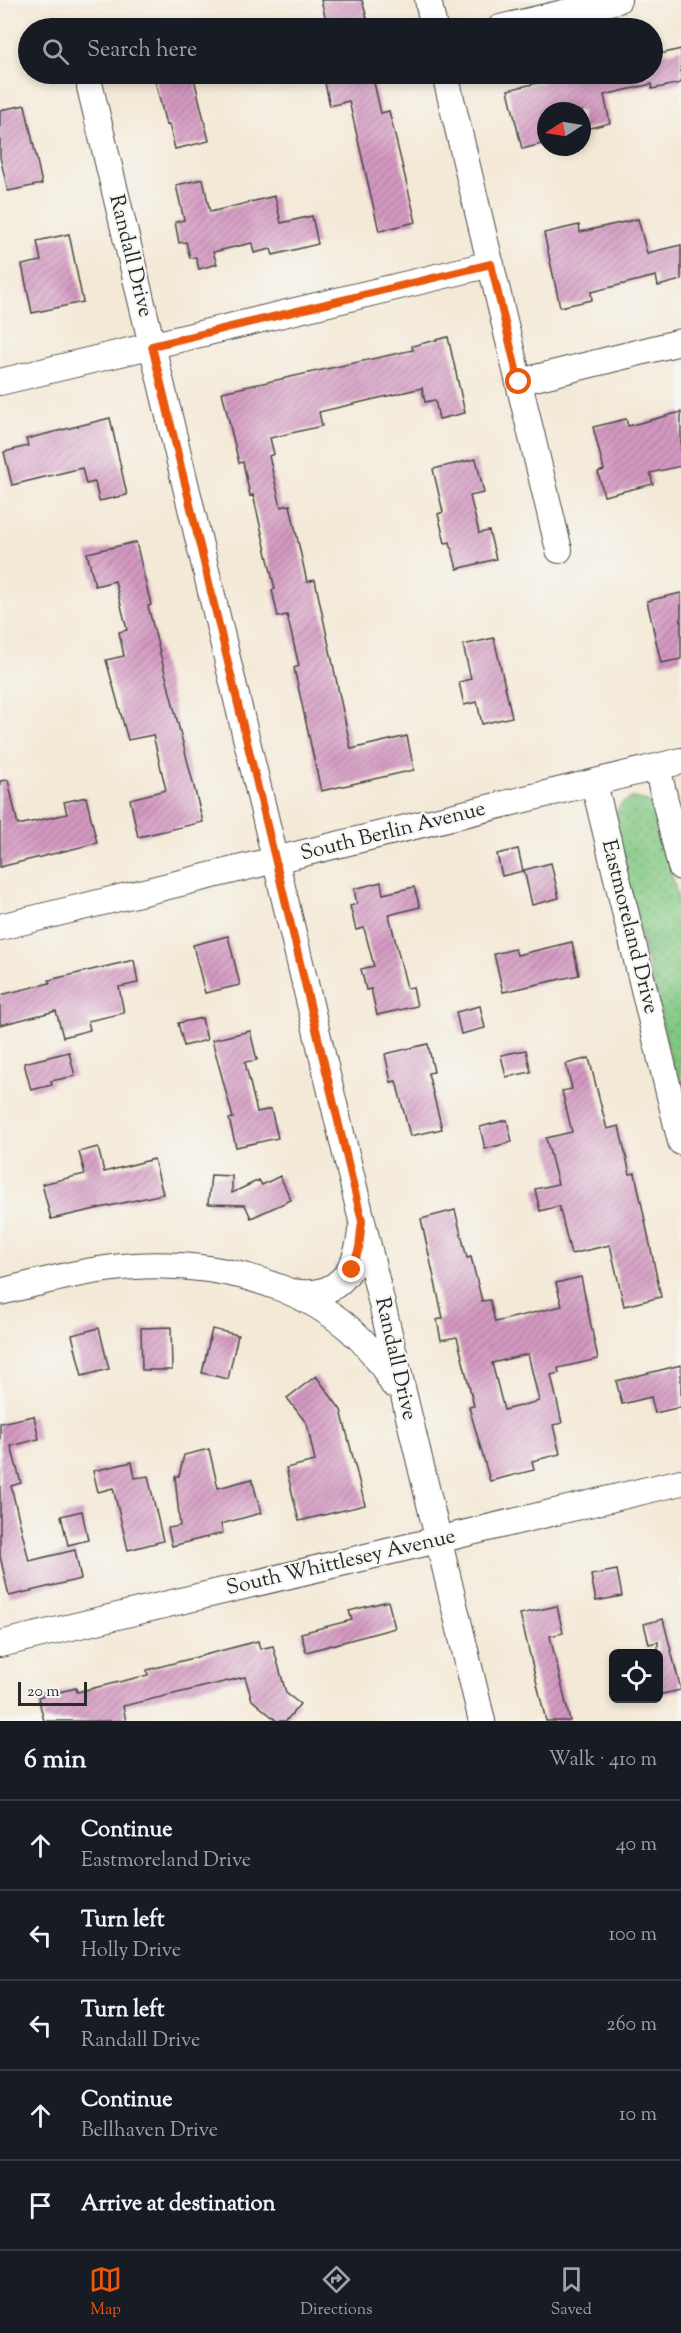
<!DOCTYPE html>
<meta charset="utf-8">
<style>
:root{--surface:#171b24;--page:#242831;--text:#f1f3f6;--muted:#9ea1a6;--line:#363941;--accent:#ea580c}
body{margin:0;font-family:"Sorts Mill Goudy",serif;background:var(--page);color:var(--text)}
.controls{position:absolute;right:18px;bottom:18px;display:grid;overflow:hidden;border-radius:9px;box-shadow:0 3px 9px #0003}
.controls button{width:54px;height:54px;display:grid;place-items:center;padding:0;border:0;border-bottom:2px solid var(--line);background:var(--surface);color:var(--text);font:30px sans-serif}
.compass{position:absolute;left:537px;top:102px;width:54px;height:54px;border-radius:50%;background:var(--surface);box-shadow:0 3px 9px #0003;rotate:258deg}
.scale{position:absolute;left:18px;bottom:15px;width:69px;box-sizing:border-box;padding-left:6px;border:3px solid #2b2b2b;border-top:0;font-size:16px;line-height:21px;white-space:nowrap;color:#2b2b2b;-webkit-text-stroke:4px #f6f6f2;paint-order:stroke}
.stop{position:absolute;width:18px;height:18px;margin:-14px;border:4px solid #ea580c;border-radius:50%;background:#fff}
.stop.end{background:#ea580c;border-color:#fff;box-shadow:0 2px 6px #0008}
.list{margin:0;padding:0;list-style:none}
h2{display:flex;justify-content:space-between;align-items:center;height:78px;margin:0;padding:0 24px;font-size:26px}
h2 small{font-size:20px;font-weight:400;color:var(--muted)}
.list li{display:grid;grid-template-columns:39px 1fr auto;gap:18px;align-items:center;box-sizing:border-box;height:90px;padding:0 24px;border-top:2px solid var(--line)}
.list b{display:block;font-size:22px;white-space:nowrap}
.list p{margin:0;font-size:20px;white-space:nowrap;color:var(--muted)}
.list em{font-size:20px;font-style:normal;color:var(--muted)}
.icon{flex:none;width:33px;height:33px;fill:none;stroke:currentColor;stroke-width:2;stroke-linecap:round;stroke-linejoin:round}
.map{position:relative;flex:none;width:681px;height:1721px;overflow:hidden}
.search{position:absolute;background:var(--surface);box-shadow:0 3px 9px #0003;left:18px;right:18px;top:18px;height:66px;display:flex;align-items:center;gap:15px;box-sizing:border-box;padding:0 21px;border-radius:33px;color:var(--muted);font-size:22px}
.sheet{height:528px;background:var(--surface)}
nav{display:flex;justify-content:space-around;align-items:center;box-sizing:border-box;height:84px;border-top:2px solid var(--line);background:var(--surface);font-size:16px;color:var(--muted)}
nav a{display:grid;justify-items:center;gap:3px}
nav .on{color:var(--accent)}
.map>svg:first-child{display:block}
.grass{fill:url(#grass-dots);stroke:#567956;stroke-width:1.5}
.building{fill:url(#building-hatch);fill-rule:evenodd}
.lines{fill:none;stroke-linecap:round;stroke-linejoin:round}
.minor-casing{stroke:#494845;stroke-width:28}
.minor{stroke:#fff;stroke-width:26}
.route{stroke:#ea580c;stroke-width:8}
.labels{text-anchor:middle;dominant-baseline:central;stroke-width:4.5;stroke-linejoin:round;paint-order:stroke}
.street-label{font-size:21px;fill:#2b2b2b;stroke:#f6f6f2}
</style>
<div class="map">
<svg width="681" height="1721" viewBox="0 0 681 1721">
<defs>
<pattern id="grass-dots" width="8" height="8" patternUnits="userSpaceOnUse" patternTransform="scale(1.5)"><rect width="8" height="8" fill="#82c782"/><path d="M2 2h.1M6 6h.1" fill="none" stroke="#6ba26b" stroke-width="1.8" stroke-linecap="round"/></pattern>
<pattern id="building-hatch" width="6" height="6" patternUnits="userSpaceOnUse" patternTransform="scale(1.5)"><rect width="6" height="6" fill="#d499c1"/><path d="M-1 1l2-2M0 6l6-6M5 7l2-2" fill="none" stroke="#ac7d9d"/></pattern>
</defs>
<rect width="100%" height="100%" fill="#f6f6f2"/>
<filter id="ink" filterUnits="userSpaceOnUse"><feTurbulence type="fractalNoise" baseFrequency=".0167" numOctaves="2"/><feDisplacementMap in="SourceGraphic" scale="12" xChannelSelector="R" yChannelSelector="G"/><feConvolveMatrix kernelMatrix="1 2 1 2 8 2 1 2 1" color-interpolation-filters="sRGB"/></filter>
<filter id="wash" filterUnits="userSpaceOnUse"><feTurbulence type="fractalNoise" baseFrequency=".008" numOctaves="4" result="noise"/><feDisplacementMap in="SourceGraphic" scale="24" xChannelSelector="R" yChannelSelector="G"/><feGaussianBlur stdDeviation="1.35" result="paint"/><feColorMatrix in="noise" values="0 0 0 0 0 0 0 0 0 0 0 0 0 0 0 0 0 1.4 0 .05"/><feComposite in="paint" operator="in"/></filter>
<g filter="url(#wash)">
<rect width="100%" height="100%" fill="#f4e9d7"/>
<path class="grass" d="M632 798C646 799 652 804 658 816L681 913V1103L614 824C616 810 619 803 632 798Z"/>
<g id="blocks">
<path class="building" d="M321 0H362L368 22 328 28Z
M681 49V83L652 89V84L604 95 610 123 582 130V111H546V143L522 149 508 90 574 74H652V56Z
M183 74H193L209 141 175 149 169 124 166 125 155 80Z
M323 74H372L381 113 389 111 416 222 379 231 349 101 330 106Z
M25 105 42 184 8 191 0 157V110Z
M203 179 210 212 275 196 281 223 312 216 318 244 273 255 271 249 254 253 252 243 213 252 217 264 199 269 196 257 190 258 186 242 179 243 175 222 184 220 176 185Z
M638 219 647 253 681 245V280L658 286 656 276 591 292 592 300 560 307 544 233 579 225 580 232Z
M69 234 83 302 32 313 22 265 41 261 37 241Z
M448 337 465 413 439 419 435 400 425 402 422 388 319 412 322 426 270 438 274 454 269 456 281 507 290 505 307 582 315 580 351 749 407 736 414 770 321 791 294 668 299 666 287 615 278 617 272 590 275 589 253 495 250 496 243 462 239 463 222 392 413 350 412 346Z
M681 412V466L650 473 653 484 604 496 598 472 604 470 593 427 626 419 628 426Z
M110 418 127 495 99 501 95 482 86 484 82 468 12 485 4 452 28 446 26 439Z
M476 459 484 493 470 496 479 533 489 531 496 559 457 569 450 542 445 543 438 514 443 512 433 469Z
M136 542 151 605 148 606 203 822 138 837 130 799 166 790 153 735 128 740 106 660 124 656 119 632 127 630 115 581 95 586 87 553Z
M681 593V659L661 663 647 601Z
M494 638 512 717 482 724 477 702 464 705 459 682 471 679 463 645Z
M8 780 18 825 67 814 64 802 86 797 97 843 0 867V781Z
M518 849 523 871 502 876 497 854Z
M551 863 559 898 532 905 524 870Z
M381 882 383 894 414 887 420 907 389 915 407 988 413 987 417 1006 377 1015 371 989 366 990 361 969 374 966 364 928 356 930 350 906 357 904 354 889Z
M228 936 240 985 205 993 193 945Z
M572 942 579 975 503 992 494 954 515 949 517 955Z
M134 960 138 983 119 987 124 1013 88 1021 90 1030 63 1037 56 1011 0 1025V995L50 983 49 980Z
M480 1006 485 1028 461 1034 456 1012Z
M202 1018 207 1040 184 1046 178 1023Z
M250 1031 257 1060 245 1062 257 1112 271 1109 278 1138 236 1147 229 1119 233 1118 212 1040Z
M428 1044 434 1072 428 1073 442 1129 410 1136 396 1081 391 1082 385 1054Z
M526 1050 531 1072 506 1077 501 1055Z
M69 1052 75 1076 51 1081 52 1085 31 1090 24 1063Z
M589 1058 607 1129 619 1126 630 1174 635 1173 661 1297 624 1306 610 1245 571 1254 559 1206 540 1211 535 1189 558 1184 546 1138 572 1132 562 1091 572 1089 566 1064Z
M507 1120 512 1142 485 1149 480 1127Z
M98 1147 104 1172 154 1159 163 1194 51 1219 42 1184 85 1174 79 1152Z
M211 1175 232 1176V1193L259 1180 262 1185 280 1176 291 1200 251 1218 245 1205 208 1204Z
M455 1210 467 1258 471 1257 482 1301 490 1300 495 1322 562 1306 556 1283 581 1277 598 1359 558 1368 559 1373 551 1375 562 1423 553 1425 560 1454 532 1461 534 1470 490 1481 469 1407 474 1406 457 1337 441 1340 437 1320 443 1318 421 1219ZM528 1354 539 1401 504 1410 492 1363Z
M171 1327 172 1370H142L141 1328Z
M99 1328 109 1369 82 1376 72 1335Z
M212 1329 238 1335 228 1379 202 1373Z
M681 1365V1407L655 1413 651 1397 622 1404 616 1381Z
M316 1376 341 1410 365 1505 299 1521 286 1468 315 1461 307 1424 287 1398Z
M34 1416 39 1439 11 1446 21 1483 11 1486 29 1561 75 1550 81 1579 9 1596 0 1556V1423Z
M209 1449 218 1488 252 1479 261 1513 221 1524 223 1533 172 1546 168 1528 180 1526 175 1476H179L184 1455Z
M132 1462 135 1478 148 1476 163 1541 128 1550 113 1488 98 1492 93 1471Z
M82 1511 88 1540 68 1545 61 1516Z
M617 1570 622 1596 596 1601 591 1575Z
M388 1601 395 1628 306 1652 301 1633 352 1620 349 1611Z
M557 1606 563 1633 550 1636 570 1721H546L520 1614Z
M663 1619 681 1690 658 1695V1642L649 1644 644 1624Z
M258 1641 260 1649 273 1646 286 1693 300 1704 286 1721H277L252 1700 245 1677 123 1706 126 1721H44L38 1697 76 1688 77 1692 148 1675 147 1670Z"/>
</g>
</g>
<g filter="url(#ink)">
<use href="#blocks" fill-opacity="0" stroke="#494845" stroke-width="1.5"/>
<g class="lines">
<defs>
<path id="minor" d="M428 0 434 28
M500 28 618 0
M445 74 559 550
M90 87 482 1721
M0 382 491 264
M519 382 681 342
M657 767 681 867
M594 783 681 1142
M0 927 681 761
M0 1292C44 1281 88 1269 134 1266 231 1260 346 1293 393 1384
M293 1292C337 1300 357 1271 361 1231
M0 1644 681 1482"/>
</defs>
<use href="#minor" class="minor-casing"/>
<use href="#minor" class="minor"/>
</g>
</g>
<g class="lines" filter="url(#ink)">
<path class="route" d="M352 1270 359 1248 362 1221 152 346 491 264 519 382"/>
</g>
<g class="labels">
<g class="street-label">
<text transform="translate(130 256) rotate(76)">Randall Drive</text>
<text transform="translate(393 832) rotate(-14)">South Berlin Avenue</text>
<text transform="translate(629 927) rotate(76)">Eastmoreland Drive</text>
<text transform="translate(395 1359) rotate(77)">Randall Drive</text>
<text transform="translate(341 1563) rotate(-13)">South Whittlesey Avenue</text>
</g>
</g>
</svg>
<div class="controls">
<button><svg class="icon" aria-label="locate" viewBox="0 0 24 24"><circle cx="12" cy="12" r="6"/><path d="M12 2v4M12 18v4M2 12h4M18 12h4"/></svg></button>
</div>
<svg class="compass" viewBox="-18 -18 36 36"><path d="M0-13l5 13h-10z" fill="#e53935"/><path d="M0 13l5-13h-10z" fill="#9ea1a6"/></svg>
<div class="scale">20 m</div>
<div class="stop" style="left:519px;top:382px"></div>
<div class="stop end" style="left:352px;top:1270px"></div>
<div class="search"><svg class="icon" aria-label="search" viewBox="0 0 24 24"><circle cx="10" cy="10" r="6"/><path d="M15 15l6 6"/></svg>Search here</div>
</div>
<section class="sheet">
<h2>6 min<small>Walk · 410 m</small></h2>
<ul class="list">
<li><svg class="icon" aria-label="ahead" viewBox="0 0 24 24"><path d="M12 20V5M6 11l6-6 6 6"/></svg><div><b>Continue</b><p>Eastmoreland Drive</p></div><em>40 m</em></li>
<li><svg class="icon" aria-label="left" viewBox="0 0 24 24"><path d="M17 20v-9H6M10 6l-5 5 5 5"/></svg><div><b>Turn left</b><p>Holly Drive</p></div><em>100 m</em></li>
<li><svg class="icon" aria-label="left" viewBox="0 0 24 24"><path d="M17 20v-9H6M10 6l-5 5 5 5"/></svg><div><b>Turn left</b><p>Randall Drive</p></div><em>260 m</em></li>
<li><svg class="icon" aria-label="ahead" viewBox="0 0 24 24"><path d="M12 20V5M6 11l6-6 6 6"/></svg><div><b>Continue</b><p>Bellhaven Drive</p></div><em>10 m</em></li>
<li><svg class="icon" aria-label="arrive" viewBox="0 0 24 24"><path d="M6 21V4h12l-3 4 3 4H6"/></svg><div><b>Arrive at destination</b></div></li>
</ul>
</section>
<nav>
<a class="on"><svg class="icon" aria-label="map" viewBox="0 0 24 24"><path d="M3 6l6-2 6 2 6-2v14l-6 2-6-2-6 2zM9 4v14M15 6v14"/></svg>Map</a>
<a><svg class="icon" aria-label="directions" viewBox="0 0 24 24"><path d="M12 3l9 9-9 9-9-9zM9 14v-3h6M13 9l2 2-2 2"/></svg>Directions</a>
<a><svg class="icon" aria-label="saved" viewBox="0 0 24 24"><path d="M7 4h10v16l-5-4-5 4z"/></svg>Saved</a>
</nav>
